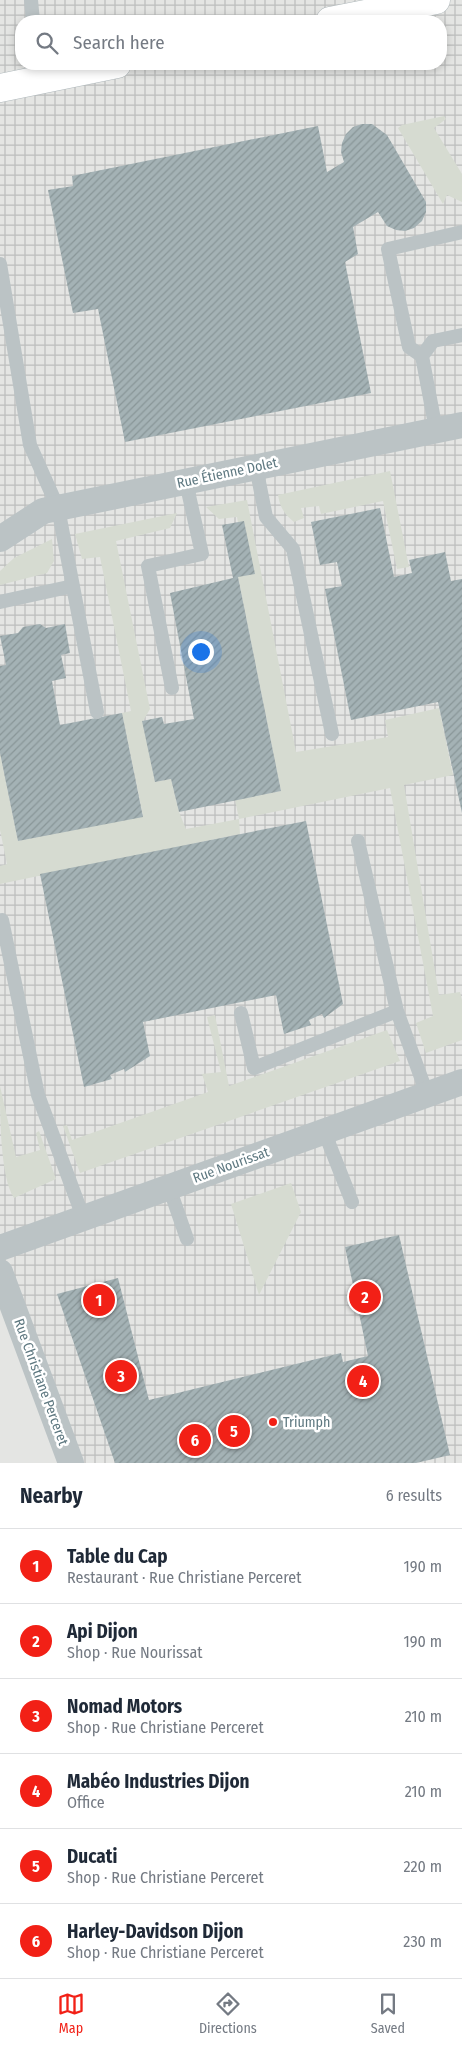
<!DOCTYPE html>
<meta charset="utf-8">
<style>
:root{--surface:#fff;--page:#f2f2f3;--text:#1f2937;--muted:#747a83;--line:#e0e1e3;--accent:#f22016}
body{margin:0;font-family:"Fira Sans Condensed",sans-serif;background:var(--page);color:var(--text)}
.you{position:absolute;left:200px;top:651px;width:18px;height:18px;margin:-12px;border:4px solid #fff;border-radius:50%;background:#1a73e8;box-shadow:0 0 0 8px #1a73e833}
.badge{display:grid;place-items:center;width:32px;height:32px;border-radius:50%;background:var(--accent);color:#fff;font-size:16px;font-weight:700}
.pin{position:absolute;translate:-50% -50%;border:2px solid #fff;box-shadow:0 1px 5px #0006}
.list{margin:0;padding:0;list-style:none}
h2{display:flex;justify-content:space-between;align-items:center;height:65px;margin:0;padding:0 20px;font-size:21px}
h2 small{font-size:16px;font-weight:400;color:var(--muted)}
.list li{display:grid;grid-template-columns:32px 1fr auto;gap:15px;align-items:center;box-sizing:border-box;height:75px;padding:0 20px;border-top:1px solid var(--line)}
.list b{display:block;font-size:19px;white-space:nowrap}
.list p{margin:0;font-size:16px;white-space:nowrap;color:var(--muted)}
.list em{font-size:16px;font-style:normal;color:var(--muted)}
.icon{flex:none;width:28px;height:28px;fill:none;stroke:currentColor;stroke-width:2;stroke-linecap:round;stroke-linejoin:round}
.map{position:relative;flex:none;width:462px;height:1463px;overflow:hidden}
.search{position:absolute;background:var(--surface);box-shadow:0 2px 8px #0003;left:15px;right:15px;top:15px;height:55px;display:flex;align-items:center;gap:12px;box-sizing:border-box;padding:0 18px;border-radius:20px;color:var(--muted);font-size:19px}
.sheet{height:515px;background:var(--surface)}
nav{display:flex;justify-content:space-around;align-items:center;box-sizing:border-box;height:70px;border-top:1px solid var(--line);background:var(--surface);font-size:14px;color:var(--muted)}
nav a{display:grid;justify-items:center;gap:2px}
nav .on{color:var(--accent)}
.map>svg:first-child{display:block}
.built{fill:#e4e5e3}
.industrial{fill:url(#industrial-grid);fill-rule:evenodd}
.green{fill:#d6dbd1}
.building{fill:url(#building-hatch)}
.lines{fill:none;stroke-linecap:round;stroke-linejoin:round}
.secondary-casing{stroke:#b0b9bc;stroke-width:29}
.lane{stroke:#bbc3c5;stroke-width:14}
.street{stroke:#bbc3c5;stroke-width:26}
.secondary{stroke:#fff;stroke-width:28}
.poi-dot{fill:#f22016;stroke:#fff;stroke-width:2}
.labels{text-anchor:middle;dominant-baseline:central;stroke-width:5;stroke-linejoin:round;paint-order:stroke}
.street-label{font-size:14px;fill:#5e7880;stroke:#fff}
.poi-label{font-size:14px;fill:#5e7880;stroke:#fff;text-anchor:start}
</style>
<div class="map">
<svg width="462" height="1463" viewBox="0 0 462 1463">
<defs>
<pattern id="industrial-grid" width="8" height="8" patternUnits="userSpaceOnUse" patternTransform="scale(1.25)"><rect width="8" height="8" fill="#e4e5e3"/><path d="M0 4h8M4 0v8" fill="none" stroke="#bcbebd"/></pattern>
<pattern id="building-hatch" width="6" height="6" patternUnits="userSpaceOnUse" patternTransform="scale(1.25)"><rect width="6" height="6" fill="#a4b2b5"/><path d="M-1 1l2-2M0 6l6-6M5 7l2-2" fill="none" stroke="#899698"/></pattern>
</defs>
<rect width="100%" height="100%" fill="#f6f5f2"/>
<path class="built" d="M0 1272 68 1463H0Z"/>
<path class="industrial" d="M0 0H462V1463H69L0 1269ZM21 21H441V64H21Z"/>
<path class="green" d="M444 116 446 119 434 128 462 174V202L447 195 443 204 398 128 402 125Z
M390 471 409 567 397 569 383 501 321 514 319 506 301 508 304 518 294 522C284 514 280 507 278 495Z
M247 500 296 752 388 737 385 720 439 708 453 775 404 785 439 995 460 992 462 1000V1040L426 1053 416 1023 433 1016 390 788 239 819 240 834 0 884V866L7 864 0 830V753L18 841 143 816 122 713 131 711 100 557 82 559 75 534 177 513 170 528 116 541 150 709 143 721 155 782 171 779 179 812 186 829 239 819 235 800 281 791 235 562 245 561 237 517 219 519 206 507Z
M52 539 54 561 47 573 0 585V571L14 558Z
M215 1015 229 1086 387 1030 400 1061 80 1173 63 1126 67 1125 72 1140 208 1092 202 1074 221 1072 207 1017Z
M0 1086 16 1157 40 1150 36 1133 39 1131 56 1179 14 1198C0 1177 0 1114 0 1086Z
M291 1183 301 1212 259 1295 231 1204Z"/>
<path class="building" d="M362 124H372L387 135 426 202V212L422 221 414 228 405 231 396 230 387 226 378 212 353 227 358 254 345 262 371 393 125 442 98 309 73 313 48 190 73 186 72 176 318 126 327 172 344 162 341 152 342 143 346 134 353 127Z
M380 508 394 577 412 573 409 560 445 552 451 581 462 579V813L438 702 351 720 325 589 342 586 337 562 320 565 311 522Z
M244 521 255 574 238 577 281 791 179 812 171 779 155 782 142 721 162 717 164 724 194 719 170 593 233 578 222 525Z
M40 624 46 628 65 624 70 653 61 655 66 678 52 681 60 725 122 713 143 817 18 841 0 753V666L6 665 0 636 18 633 23 627Z
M306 821 343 1004 324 1018 322 1014 309 1020 311 1025 284 1034 276 995 143 1022 150 1056 125 1072 124 1069 110 1075 112 1079 84 1087 40 874Z
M399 1235 450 1455 416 1463H115L57 1294 118 1278 149 1400 341 1353 343 1362 368 1356 345 1247Z"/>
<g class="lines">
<defs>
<path id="secondary" d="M330 21 436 0
M0 88 117 64"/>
</defs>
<use href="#secondary" class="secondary-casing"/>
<path class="lane" d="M31 0 33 21
M462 232 388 249 409 347 422 356 433 341 462 335
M0 264 30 445 58 508 97 712
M422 356 436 430
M256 467 266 517 293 549 332 734
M0 602 73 586
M172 688 148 566 202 554 186 482
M358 841 397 1011 427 1094
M2 920 38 1095 83 1217
M241 1013 254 1068 397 1011
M324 1131 352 1202
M169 1187 187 1239"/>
<path class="street" d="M0 539 43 511 462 425
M0 1248 462 1082
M0 1272 71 1463"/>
<use href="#secondary" class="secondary"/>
</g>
<circle class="poi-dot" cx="273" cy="1422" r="5"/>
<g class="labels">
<g class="street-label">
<text transform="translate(227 473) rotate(-12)">Rue Étienne Dolet</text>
<text transform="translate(231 1165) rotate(-20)">Rue Nourissat</text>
<text transform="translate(41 1382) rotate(70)">Rue Christiane Perceret</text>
</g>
<g class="poi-label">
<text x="283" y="1422">Triumph</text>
</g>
</g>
</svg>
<div class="you"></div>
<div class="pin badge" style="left:99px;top:1300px">1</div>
<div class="pin badge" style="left:365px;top:1297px">2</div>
<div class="pin badge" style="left:121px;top:1376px">3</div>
<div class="pin badge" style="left:363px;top:1381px">4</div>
<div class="pin badge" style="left:234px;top:1431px">5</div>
<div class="pin badge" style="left:195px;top:1440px">6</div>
<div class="search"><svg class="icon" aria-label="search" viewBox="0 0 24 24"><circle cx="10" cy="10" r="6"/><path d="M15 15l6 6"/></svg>Search here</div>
</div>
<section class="sheet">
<h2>Nearby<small>6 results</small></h2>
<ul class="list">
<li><span class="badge">1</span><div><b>Table du Cap</b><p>Restaurant · Rue Christiane Perceret</p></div><em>190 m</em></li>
<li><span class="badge">2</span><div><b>Api Dijon</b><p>Shop · Rue Nourissat</p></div><em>190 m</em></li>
<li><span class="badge">3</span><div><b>Nomad Motors</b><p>Shop · Rue Christiane Perceret</p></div><em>210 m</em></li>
<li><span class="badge">4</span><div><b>Mabéo Industries Dijon</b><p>Office</p></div><em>210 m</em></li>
<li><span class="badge">5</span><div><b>Ducati</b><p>Shop · Rue Christiane Perceret</p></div><em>220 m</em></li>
<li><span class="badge">6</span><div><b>Harley-Davidson Dijon</b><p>Shop · Rue Christiane Perceret</p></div><em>230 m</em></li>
</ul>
</section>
<nav>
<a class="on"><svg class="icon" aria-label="map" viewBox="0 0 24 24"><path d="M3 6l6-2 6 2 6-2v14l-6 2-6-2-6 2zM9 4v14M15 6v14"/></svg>Map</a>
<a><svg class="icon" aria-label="directions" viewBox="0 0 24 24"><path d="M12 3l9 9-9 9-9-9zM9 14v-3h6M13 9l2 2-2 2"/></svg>Directions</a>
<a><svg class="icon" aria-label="saved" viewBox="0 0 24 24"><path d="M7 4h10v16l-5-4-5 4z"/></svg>Saved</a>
</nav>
